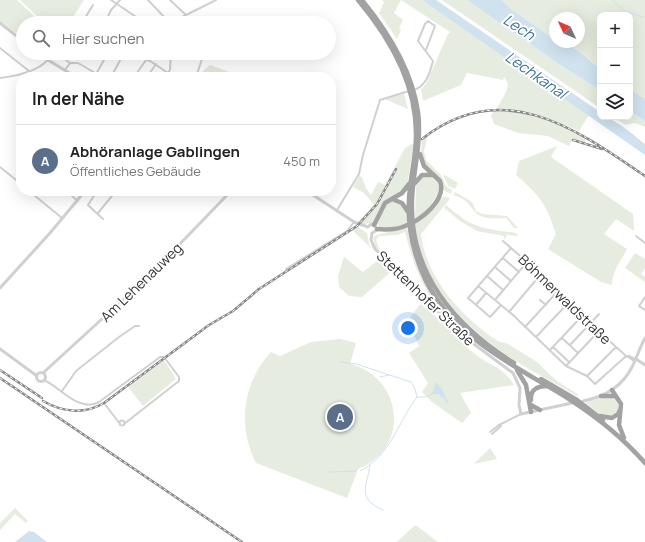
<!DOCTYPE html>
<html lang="de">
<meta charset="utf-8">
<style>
:root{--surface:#fff;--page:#f6f6f6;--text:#202124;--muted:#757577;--line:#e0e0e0;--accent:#d93025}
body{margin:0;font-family:Manrope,sans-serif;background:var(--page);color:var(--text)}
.controls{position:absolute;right:12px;top:12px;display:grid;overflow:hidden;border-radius:8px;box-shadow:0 4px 16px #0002}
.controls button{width:36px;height:36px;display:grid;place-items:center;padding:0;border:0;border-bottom:1px solid var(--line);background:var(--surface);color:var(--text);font:20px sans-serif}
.compass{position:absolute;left:549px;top:12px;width:36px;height:36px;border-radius:50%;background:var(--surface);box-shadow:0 4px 16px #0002;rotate:314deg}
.you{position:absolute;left:408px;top:328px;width:14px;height:14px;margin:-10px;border:3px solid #fff;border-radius:50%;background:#1a73e8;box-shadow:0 0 0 6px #1a73e833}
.badge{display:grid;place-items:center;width:26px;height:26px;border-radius:50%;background:var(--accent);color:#fff;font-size:13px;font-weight:700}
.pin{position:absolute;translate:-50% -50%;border:2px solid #fff;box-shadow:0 1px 4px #0006}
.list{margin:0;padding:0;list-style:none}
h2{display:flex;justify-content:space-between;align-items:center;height:52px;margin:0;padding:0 16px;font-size:17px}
h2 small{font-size:13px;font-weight:400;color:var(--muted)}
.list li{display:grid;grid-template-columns:26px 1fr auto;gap:12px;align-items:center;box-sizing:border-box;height:72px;padding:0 16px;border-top:1px solid var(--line)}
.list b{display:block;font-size:15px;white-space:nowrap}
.list p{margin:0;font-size:13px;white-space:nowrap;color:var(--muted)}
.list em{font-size:13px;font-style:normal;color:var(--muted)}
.icon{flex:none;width:22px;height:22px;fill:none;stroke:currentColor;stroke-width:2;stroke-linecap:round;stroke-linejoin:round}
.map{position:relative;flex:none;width:645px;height:542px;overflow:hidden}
.search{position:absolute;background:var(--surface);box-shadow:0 4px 16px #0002;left:16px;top:16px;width:320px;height:44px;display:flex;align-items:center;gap:10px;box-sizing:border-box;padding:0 14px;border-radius:22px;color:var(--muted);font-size:15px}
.panel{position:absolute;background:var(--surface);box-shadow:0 4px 16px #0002;left:16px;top:72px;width:320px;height:124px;border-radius:16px}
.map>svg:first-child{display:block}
.green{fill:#e6ecdf}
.water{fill:#cfe2ee}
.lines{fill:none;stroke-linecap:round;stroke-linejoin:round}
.stream{stroke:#cfe2ee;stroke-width:1}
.minor{stroke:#d0d0d0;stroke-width:2}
.tertiary{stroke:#d0d0d0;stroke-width:3}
.trunk{stroke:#a2a2a2;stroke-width:4.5}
.rail-casing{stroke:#888;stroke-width:2.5}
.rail{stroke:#fff;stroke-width:1;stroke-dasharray:3;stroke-linecap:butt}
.labels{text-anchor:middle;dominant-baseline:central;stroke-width:4;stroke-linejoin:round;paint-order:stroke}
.street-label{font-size:14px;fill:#333;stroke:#fff}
.water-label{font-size:15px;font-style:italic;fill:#3f7597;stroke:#fff}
</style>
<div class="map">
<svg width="645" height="542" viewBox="0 0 645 542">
<rect width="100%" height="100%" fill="#fff"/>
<path class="green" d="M0 0H17L42 23H23V38L0 21Z
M20 0H84L69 23H44Z
M382 0H422L589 115 579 131 565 125 568 130 586 138 585 143 573 139 569 146 548 136 518 133 494 124 491 116C498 105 507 95 508 83L504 77 503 80 467 73 461 85 423 101 421 89 426 84 448 34 450 32 401 0 394 13 403 20 399 28 401 30 397 39 379 13 384 2Z
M442 0H467L549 57 557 63 600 90V108Z
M502 0H645V99L630 89V15H600V68L575 48 561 42H579V18H555V40L511 9Z
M210 65 232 73 223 77H202L201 73Z
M404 94 408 109 385 99Z
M630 111 645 121V127L635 123 626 125 613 117H630Z
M428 135 424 151 426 160 441 175 446 186 452 190 451 194 443 190 441 180 427 168 421 152 422 140Z
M414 143 407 185 403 191 382 204 372 223 363 224 358 222 374 205 364 193 353 187 359 176 362 177 366 188 371 195 378 182 385 185 405 148Z
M557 146 551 157 633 214 634 231 616 219 604 234 627 249C621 261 612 271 612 285L601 282 548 249 556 234C546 203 540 196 516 175L519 161Z
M443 174 458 183 455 189 448 186Z
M423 175 435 177 440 185C437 202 427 209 415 220L416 186Z
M455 192 472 202 476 211 482 214 507 216 518 228H514L506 218C498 218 490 219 483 217 471 213 472 200 453 195Z
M447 196 446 197 450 198 449 200 421 234C426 278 461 316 496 340 500 343 504 342 508 344 515 348 523 354 531 358 540 363 548 374 556 380 563 385 571 390 579 395L577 396C552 381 524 368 501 351 457 320 420 278 415 223L443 197Z
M391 201 400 202 407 212V224L391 228 379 227 377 223 383 206Z
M446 205C473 229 482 228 516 233L518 236 507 235 504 240V236L477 231 460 221 444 208Z
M356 226 367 233 369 244 372 249 352 230Z
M407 227C413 262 426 291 449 318L447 319C423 291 414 267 405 232L397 235 379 236 376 240 380 252 422 289 420 291 375 248 373 237C383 232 396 231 407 227Z
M635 253 645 259V268L641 274 645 277V282L625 268Z
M344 257 363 272 381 258 393 270 362 297 349 296 339 287 338 276Z
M420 304C441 318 456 339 476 355 491 366 504 368 514 385L460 393 471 413 462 423 432 402 422 392 428 383 409 353 419 346 408 321Z
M340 339 356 343 350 364C403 377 411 449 358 469L347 498 256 463C237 426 243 382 271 352L280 356 311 342Z
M164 360 176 379 143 406 128 387Z
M601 398H615L618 404V410L611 417 601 415 585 403Z
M490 448 497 459 474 464Z
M15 508 28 521 26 523 15 514 0 530V523Z
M414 526H417L438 542H397Z"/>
<path class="water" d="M422 0H436L600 112V117C615 117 633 135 645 144V155Z
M467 0H502L511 9 555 40V42C574 42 586 59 600 68V90L557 63 549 57Z
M630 89 645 99V121L630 111Z
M436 382 443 391 448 402 447 404 444 398 440 397V394H432Z
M29 531 34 532 47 542H15Z"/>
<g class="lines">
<path class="stream" d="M612 0 624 11 643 17
M340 362 356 364 411 382 415 389 417 397C397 424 391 455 360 471
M380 377 389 375
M417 397H425L432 394
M370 465C367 487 356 498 383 510
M329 472 356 471"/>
<path class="minor" d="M111 0 145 23
M148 0 169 22
M170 0 185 14
M84 20 90 23
M82 23 93 5
M105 23 111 10 120 0
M170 23 216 0
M0 48 29 71
M56 53 66 60
M68 53 66 60 70 63
M126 53 150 61 168 73
M65 70 70 63H78L102 77
M96 74 108 53
M168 74 173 77
M111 77 124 53
M134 77 146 60
M147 77 156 64
M165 77 170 70 171 53
M196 77 202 59 198 53
M0 78C16 76 43 71 51 55L47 58
M414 90C426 86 430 73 433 61L418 41 425 24 428 21 435 26 426 50
M0 167 21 184
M29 191 62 218
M66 191 78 201
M97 191 88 205 103 219
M337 210 359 174 363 155 380 100 409 91
M98 213 116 191
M636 236 645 243
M503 241 556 287 582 316 626 356
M503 258 519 272
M495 267 511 281
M286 269 347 231 354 222
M487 276 503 290
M478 286 513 315 566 366 587 376 595 384 625 357 629 356 635 359
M645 297 639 306 645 310
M495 300 527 262
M540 300 546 305
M476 305 486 293
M501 305 490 317 468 298 511 248
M509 312 541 274
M525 327 559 290
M536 337 569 302
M562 338 578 353
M570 345 599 314
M553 347 569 362
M550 350 582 316
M627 356 634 361
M566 366 598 332
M587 376 616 347
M44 380C60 387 79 413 99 402L160 357H164L179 377V381L124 424
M62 391 76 371 119 337 135 326H139
M104 403 120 424
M119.5 423a2.5 2.5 0 1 1 5 0a2.5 2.5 0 1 1-5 0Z
M490 432 499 425 521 414
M492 434 501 426"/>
<path class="tertiary" d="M0 23 23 41
M41 53 48 60 76 77
M307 191 354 222 368 227 371 224 375 225 377 230 372 233
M372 233 371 240 375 249 419 291 455 330 513 373 520 388 519 405 521 414 572 403
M0 288 50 233 85 191
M0 349 37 376
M636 359 645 365
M36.5 377a4.5 4.5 0 1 1 9 0a4.5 4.5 0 1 1-9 0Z
M43 373 151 274 231 191
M583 401C604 397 622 387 632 367 637 357 640 347 645 338"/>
<path class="trunk" d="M358 0C390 38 417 84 416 136 416 153 412 170 410 187 406 219 412 252 426 281 456 340 516 366 569 399 597 417 623 438 645 463
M362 0C389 33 412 70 418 112 422 142 413 170 412 200 409 273 455 326 514 363
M415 183 422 175H433
M392 199 402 203 408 212
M374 225 385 203 402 193 409 184
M377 229C387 230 396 230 405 226 421 220 447 200 440 181L424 166 420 154
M517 370 526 385 531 412
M541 379 577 400 603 420
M612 390 621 404 619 425 624 438
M601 396H615
M531 400C530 389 538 386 548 386
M531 405 540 410
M600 416 612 418 618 414 620 410"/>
<defs>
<path id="rail" d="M422 139C502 76 575 128 645 176
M573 140 602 149
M0 370 42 398
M0 378 242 542
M43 401C62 412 84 415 104 403L209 325 233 311 259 289 357 226 377 204 396 169"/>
</defs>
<use href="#rail" class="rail-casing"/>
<use href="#rail" class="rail"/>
</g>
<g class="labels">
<g class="street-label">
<text transform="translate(141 282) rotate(-44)">Am Lehenauweg</text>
<text transform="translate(426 298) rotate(44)">Stettenhofer Straße</text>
<text transform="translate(565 299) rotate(44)">Böhmerwaldstraße</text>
</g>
<g class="water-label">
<text transform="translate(519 27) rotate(33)">Lech</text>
<text transform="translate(536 75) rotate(35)">Lechkanal</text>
</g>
</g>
</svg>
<div class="controls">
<button>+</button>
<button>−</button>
<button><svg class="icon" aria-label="layers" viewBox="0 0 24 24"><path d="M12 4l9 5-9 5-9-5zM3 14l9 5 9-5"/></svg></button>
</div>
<svg class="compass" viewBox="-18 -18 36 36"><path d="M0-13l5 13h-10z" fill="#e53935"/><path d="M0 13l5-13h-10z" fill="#757577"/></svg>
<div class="you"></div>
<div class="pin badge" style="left:340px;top:417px;background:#5c6f8a">A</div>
<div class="search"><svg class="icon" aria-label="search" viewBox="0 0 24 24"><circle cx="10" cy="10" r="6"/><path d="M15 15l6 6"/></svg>Hier suchen</div>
<section class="panel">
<h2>In der Nähe<small></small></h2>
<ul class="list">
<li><span class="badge" style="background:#5c6f8a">A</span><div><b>Abhöranlage Gablingen</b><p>Öffentliches Gebäude</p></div><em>450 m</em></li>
</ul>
</section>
</div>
